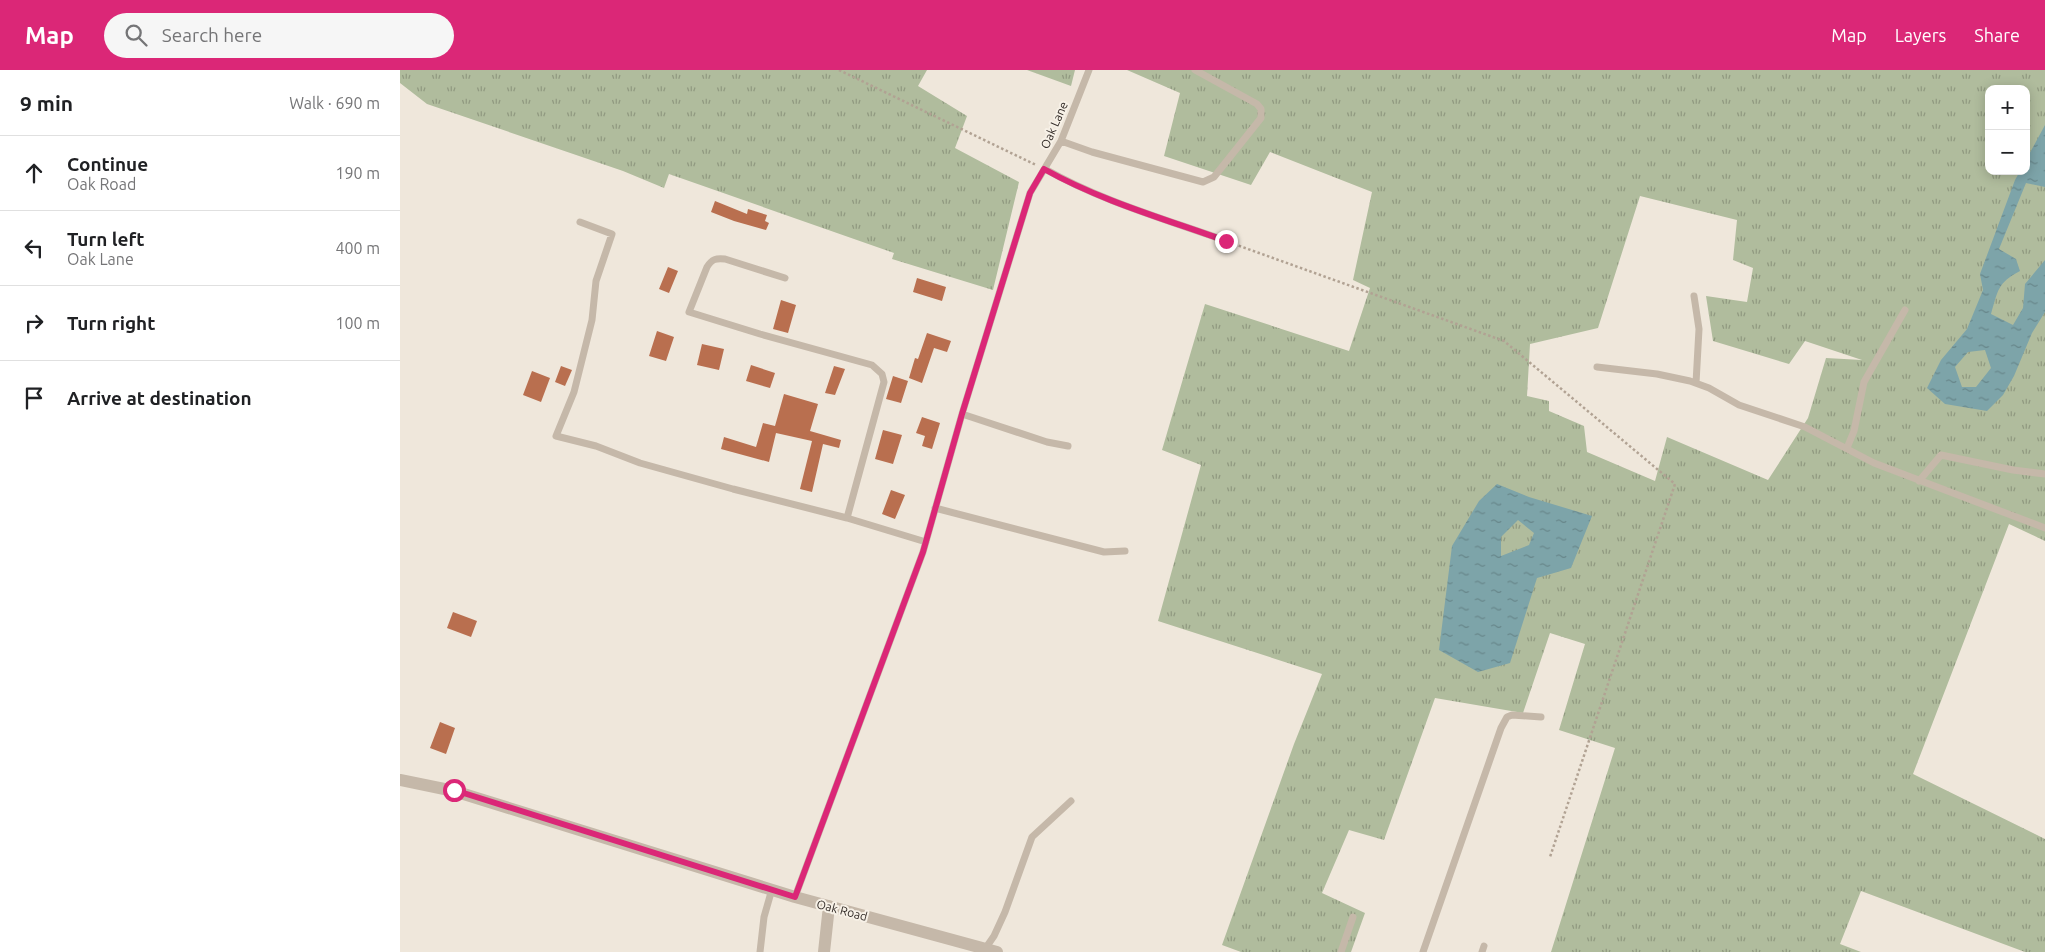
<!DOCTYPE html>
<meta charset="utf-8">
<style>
:root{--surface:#fff;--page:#f6f6f6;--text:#202124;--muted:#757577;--line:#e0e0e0;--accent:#db2777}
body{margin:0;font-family:Ubuntu,sans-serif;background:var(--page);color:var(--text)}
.controls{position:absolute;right:15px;top:15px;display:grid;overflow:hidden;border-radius:10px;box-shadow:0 2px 12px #0003}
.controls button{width:45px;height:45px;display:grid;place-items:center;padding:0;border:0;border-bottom:1px solid var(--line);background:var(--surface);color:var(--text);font:25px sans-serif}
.stop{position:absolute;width:15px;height:15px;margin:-11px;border:4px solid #db2777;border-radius:50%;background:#fff}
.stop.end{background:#db2777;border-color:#fff;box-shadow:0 1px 5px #0008}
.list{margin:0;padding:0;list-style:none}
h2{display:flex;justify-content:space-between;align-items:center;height:65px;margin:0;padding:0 20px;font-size:21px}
h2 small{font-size:16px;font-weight:400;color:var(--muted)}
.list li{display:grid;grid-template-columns:32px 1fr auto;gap:15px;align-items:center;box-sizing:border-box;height:75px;padding:0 20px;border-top:1px solid var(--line)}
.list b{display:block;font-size:19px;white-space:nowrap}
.list p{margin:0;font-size:16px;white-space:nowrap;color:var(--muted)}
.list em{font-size:16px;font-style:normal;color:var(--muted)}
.icon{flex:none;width:28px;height:28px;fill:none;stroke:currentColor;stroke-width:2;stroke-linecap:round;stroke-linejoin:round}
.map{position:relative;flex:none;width:1645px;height:882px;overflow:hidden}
header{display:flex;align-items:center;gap:30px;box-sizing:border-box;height:70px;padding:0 25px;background:var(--accent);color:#fff}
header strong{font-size:24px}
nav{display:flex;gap:28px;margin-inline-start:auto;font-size:18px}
.search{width:350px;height:45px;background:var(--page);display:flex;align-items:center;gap:12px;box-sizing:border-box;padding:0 18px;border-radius:28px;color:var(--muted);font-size:19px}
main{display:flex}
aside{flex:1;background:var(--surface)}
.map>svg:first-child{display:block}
.grass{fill:url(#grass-tufts);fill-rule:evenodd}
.water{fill:url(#water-ripples);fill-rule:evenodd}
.building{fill:#b96f4f}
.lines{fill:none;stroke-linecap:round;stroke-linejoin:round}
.path{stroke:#b1a293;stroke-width:2.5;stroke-dasharray:2.5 2.5;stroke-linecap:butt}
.lane{stroke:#c5b8a9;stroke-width:7}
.street{stroke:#c5b8a9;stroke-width:12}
.route{stroke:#db2777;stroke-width:6}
.labels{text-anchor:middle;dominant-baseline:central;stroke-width:4;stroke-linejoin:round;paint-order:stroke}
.street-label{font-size:12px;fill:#332c28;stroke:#f7f1e7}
</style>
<header>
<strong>Map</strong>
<div class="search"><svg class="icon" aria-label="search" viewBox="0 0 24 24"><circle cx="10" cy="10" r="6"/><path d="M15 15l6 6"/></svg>Search here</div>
<nav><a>Map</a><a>Layers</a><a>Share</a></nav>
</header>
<main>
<aside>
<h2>9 min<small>Walk · 690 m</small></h2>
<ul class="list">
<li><svg class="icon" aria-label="ahead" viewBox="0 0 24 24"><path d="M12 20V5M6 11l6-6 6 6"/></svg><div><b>Continue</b><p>Oak Road</p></div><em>190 m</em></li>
<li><svg class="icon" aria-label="left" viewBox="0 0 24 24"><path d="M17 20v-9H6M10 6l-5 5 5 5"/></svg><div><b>Turn left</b><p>Oak Lane</p></div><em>400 m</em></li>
<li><svg class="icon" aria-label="right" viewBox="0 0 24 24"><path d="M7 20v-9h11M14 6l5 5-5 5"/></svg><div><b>Turn right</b></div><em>100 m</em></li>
<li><svg class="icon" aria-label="arrive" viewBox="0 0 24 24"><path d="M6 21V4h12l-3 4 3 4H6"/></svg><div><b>Arrive at destination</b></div></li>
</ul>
</aside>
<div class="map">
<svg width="1645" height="882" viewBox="0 0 1645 882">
<defs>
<pattern id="grass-tufts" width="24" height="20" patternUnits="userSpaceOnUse" patternTransform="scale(1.25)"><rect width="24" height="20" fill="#b0bc9d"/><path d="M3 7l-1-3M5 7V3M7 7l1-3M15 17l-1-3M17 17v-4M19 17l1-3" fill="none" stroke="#909980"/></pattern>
<pattern id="water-ripples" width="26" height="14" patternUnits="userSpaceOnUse" patternTransform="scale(1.25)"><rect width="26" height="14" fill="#7da4a9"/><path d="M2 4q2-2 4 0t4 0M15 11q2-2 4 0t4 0" fill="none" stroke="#67868a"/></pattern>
</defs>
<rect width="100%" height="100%" fill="#efe7db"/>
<path class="grass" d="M0 0H527L518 16 567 46 555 78 619 112 593 220 492 189 494 183 269 104 264 118 223 101 27 34 0 13Z
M627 0H675L671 16Z
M727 0H1645V471L1609 454 1513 704 1645 769V882H1625L1461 821 1440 874 1461 882H1151L1215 678 1159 660 1185 574 1150 563 1123 643 1035 628 984 770 949 760 922 823 965 843 951 882H841L822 875 894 674 922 604 758 551 801 395 762 380 805 234 949 281 970 218 953 210 972 122 870 82 851 115 764 86 780 23ZM1589 19H1626V101H1589ZM1240 126 1337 150 1333 190 1353 198 1347 232 1306 226 1313 271 1389 294 1405 271 1462 290 1426 288 1408 348 1368 410 1267 367 1255 411 1187 382 1184 356 1149 341V331L1127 326 1130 274 1198 258Z"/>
<path class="water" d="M1645 55V117L1626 113 1599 179 1616 189 1620 201C1597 213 1598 221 1591 244L1613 255 1623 238 1625 214 1645 190V242L1632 263 1614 306 1603 325 1587 341 1545 334 1527 318 1541 290 1567 259 1583 220 1580 204 1615 110 1620 101H1626V90ZM1585 280 1591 298 1576 317H1562L1555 297 1568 282Z
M1097 414 1129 427 1192 446 1171 498 1137 508 1110 593 1078 602 1039 580 1052 476 1079 431ZM1118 450 1134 463 1129 475 1101 486V467Z"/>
<path class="building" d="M315 131 347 144 348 139 367 145 365 151 369 153 366 160 334 151 311 142Z
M268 197 278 201 269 223 259 219Z
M517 208 546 217 542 231 513 222Z
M381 230 396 235 388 263 373 259Z
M257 261 274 267 266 291 249 286Z
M527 263 551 271 547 282 534 278 522 313 509 308 515 288 518 289Z
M302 274 324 279 319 300 297 295Z
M351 295 375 303 370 318 346 311Z
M161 296 172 300 165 316 155 312Z
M434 296 445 299 435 325 425 323Z
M132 301 150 308 141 332 123 325Z
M493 306 508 311 501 333 486 329Z
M384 324 418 334 410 361 441 370 439 378 423 374 412 422 400 419 412 371 376 363 369 392 321 379 324 367 356 377 363 353 375 356Z
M522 347 540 353 532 379 522 376 525 366 516 363Z
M483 360 502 365 493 394 475 389Z
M491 420 505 425 495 449 482 444Z
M53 542 77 551 71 567 47 558Z
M40 652 55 658 46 684 30 678Z"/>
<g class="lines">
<path class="path" d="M439 0 636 95
M834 174 1104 271 1275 414 1150 787"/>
<path class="lane" d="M661 71 692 82 803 112 814 107 861 48V39L857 34 795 0
M645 99C701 131 765 149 826 171
M180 152 212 164 196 211 192 250 174 322 156 366 196 376 240 393 333 419 447 448 526 472
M385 208 325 189C316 188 312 189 307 197L289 242 360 264 472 295 482 304 484 312 447 448
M1294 226 1299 259 1296 313
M1197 297 1257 304 1290 311 1309 318 1339 335 1405 357 1474 393 1645 458
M562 344 647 372 668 376
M1447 378 1454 361 1464 312 1505 240
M1519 411 1541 385 1613 400 1645 404
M535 438 704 482 725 481
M395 827 523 482 562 344 630 123 661 71 689 0
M585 879 594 866 605 842 632 767 671 731
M360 882 364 847 372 819
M941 882 953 847
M1023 882 1101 658 1107 647 1112 645 1141 647
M1082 882 1084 876"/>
<path class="street" d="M0 710 54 721 395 827 597 882
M424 882 429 836"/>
</g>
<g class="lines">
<path class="route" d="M54 720 395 827 523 482 562 344 630 123 644 99C701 131 765 149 826 171"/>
</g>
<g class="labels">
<g class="street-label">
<text transform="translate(654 55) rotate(-66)">Oak Lane</text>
<text transform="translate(442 840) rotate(15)">Oak Road</text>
</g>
</g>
</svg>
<div class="controls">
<button>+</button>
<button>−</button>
</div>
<div class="stop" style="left:54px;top:720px"></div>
<div class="stop end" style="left:826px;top:171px"></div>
</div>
</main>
